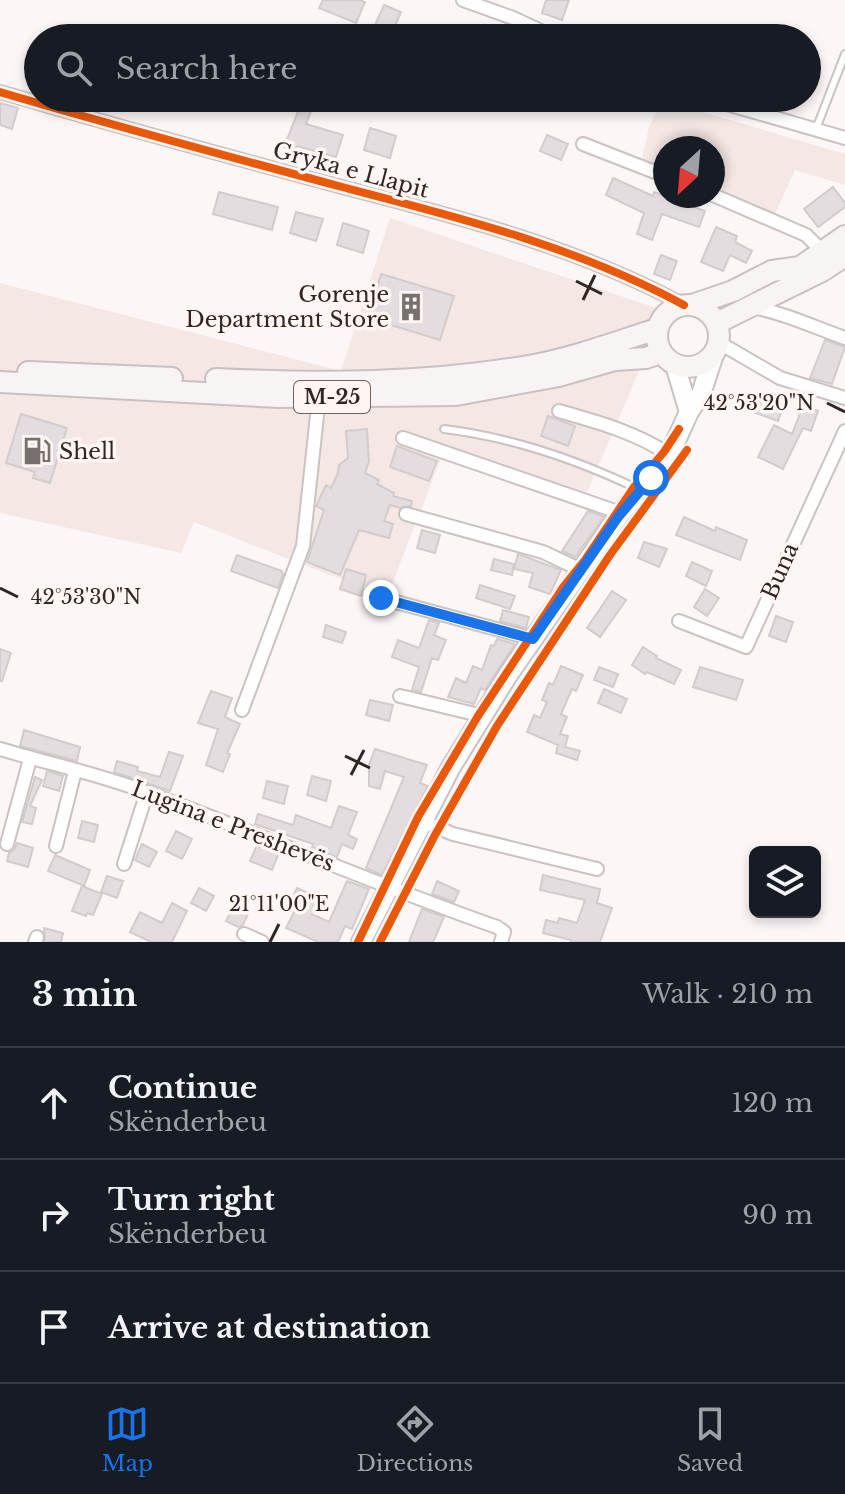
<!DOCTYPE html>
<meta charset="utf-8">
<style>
:root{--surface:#171b24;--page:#242831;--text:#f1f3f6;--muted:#9ea1a6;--line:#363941;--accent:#1a73e8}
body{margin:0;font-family:"Libre Baskerville",serif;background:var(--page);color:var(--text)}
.controls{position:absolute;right:24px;bottom:24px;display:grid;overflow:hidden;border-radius:12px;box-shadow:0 4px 12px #0003}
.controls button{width:72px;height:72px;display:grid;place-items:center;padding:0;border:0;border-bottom:2px solid var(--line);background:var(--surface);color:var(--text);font:40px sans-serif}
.compass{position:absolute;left:653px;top:136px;width:72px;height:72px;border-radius:50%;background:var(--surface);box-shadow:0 4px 12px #0003;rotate:206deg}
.stop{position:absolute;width:24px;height:24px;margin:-18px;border:6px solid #1a73e8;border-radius:50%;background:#fff}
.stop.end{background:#1a73e8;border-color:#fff;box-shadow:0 2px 8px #0008}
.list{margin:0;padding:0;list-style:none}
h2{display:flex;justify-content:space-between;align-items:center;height:104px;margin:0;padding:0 32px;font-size:34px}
h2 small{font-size:26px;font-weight:400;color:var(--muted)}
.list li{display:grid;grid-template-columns:52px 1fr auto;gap:24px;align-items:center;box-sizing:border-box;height:112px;padding:0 32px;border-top:2px solid var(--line)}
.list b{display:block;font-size:30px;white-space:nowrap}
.list p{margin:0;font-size:26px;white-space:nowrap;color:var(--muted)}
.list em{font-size:26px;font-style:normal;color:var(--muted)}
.icon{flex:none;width:44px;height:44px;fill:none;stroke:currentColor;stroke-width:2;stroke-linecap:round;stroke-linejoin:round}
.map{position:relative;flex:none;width:845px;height:942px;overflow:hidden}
.search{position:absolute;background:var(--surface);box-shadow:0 4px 12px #0003;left:24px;right:24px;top:24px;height:88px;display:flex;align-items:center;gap:20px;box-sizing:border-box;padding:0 28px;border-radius:44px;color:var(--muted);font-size:30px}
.sheet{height:440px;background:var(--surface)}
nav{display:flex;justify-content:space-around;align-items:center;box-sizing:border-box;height:112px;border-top:2px solid var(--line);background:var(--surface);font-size:22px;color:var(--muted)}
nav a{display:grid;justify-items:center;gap:4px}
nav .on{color:var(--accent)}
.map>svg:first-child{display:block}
.built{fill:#f4e7e4}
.building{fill:#e3dddf;stroke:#d2cccd;stroke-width:2}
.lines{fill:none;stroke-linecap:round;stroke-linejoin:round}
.service-casing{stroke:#c9c3c1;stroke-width:10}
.minor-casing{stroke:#c9c3c1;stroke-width:16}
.secondary-casing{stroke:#c9c3c1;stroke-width:22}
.primary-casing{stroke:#c9c1c1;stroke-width:24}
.service{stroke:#fffefe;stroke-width:6}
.minor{stroke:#fffefe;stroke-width:12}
.secondary{stroke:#fffefe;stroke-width:18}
.primary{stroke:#f8f4f4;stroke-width:20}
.cycleway-casing{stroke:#fff6f3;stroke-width:13}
.cycleway{stroke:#e8590c;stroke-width:8}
.route{stroke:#1a73e8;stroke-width:10}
.ticks{fill:none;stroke:#302724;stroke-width:3}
.labels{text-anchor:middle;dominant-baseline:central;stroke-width:7;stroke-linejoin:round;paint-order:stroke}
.shield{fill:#fff6f3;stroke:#6e6562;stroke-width:2}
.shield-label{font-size:20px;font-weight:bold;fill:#302724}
.street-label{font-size:22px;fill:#302724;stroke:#fff6f3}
.poi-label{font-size:22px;fill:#302724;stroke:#fff6f3;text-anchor:end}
.ticks-label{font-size:20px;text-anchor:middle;fill:#302724;stroke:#fff6f3;stroke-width:7;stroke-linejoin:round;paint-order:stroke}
</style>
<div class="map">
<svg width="845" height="942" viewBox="0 0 845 942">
<rect width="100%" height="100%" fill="#fcf7f6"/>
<path class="built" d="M662 100 845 154V185L795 170 775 214 713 191V148H665V173L641 164 649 127Z
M390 218 665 311 584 499 444 451 388 594 330 575 194 522 181 553 0 513V283L341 371Z"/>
<path class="building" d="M323 0H360L365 2 356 23 319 8Z
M546 0H569L562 20 542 13Z
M384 5 401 12 392 33 375 25Z
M463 25 494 38H457Z
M0 103 18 108 12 129 0 125Z
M301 104 312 108 306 124 343 135 336 157 297 146 295 152 284 147Z
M370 128 396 136 390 158 364 150Z
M547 135 568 144 561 160 540 151Z
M613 178 653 196 654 192 705 211 699 227 662 214 652 240 637 234 644 213 606 195Z
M833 187 845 203V207L818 227 804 209Z
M219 192 278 207 272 230 213 214Z
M296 212 323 219 316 241 290 233Z
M343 223 369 231 363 253 337 245Z
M716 227 737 236 735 242 752 251 746 263 730 255 723 271 701 262Z
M661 255 677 261 670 280 654 274Z
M381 274 454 296 440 340 368 318Z
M825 340 845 347 832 384 810 378Z
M752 395 766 400 764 405 781 412 778 421 742 408Z
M803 406 818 411 811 431 803 428 783 469 758 457 774 425 792 434Z
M21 414 67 428 50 483 33 478 35 472 6 463Z
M548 416 575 426 568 446 541 436Z
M367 429 369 461 365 473 379 480 377 484 394 493 393 496 412 501 411 506 400 508 390 505 384 521 393 524 389 538 359 530 340 575 307 562 324 510 316 506 326 485 331 488 338 473 339 465 348 458 346 431Z
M397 446 437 461 429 481 390 467Z
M588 511 604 517 575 557 562 551Z
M684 517 715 531 716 527 747 540 740 560 676 535Z
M422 530 440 535 435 553 417 548Z
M644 542 667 549 659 567 638 558Z
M518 554 561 570 550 594 529 587 533 573 514 569Z
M237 555 282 571 283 575 278 588 231 571Z
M494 559 514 564 512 575 491 570Z
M692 562 712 571 706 586 686 576Z
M346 569 366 575 361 596 340 589Z
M480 585 515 596 510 609 476 598Z
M705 589 719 598 707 616 694 607Z
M612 591 626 600 600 637 587 628Z
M503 610 529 617 526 628 500 621Z
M776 616 793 622 786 642 769 636Z
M429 620 439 623 434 635 446 640 438 660 432 658 421 692 412 690 419 667 392 657 398 640 419 648Z
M326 625 346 632 342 643 323 637Z
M497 639 515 644 485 690 481 688 474 704 448 697 456 678 466 683 473 666 482 670 491 645 494 646Z
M643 647 657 656 656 658 681 670 674 684 647 672 645 674 632 665Z
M0 649 11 653 2 681H0Z
M561 666 583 675 576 691 572 689 561 714 567 717 560 734 568 736 565 747 580 751 577 760 556 753 558 745 527 732 534 715 540 718 547 702 542 700 549 683 553 685Z
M599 667 618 674 613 687 594 680Z
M700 667 743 680 736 700 693 687Z
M604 689 627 699 621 713 598 703Z
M211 691 232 698 225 717 240 724 227 753 230 754 223 772 206 765 218 729 198 723Z
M370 700 393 705 389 721 366 715Z
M24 730 80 747 77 761 20 746Z
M375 749 427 765 420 783 428 786 382 875 366 868 404 777 385 771 380 789 369 786V765Z
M169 752 183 756 170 791 114 772 117 761 138 767 137 771 160 777Z
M47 771 63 776 59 791 43 786Z
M312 776 331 781 326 801 307 795Z
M35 777 42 780 30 806 36 808 32 824 22 822Z
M267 781 288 786 284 804 263 798Z
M339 806 357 812 348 835 357 839 353 849 342 844 337 857 312 847 313 844 255 824 258 814 293 825 296 815 331 828Z
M82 821 98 825 94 842 78 838Z
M176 831 192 839 182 859 166 851Z
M17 843 33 848 28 867 7 861 9 853 14 850Z
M142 844 157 852 149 867 135 860Z
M257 845 279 853 272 870 250 861Z
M55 855 90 870 84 886 48 871Z
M543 875 600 889 597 903 612 908 600 942H571V940L543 933 546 920 558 923 559 918 577 923 585 900 540 890Z
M107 876 123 881 117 898 101 892Z
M347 881 369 889 352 929 345 926 338 942H318L286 928 298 904 291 901 297 888 319 898 312 914 329 922Z
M437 881 459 891 454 902 432 894Z
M82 886 102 894 93 915 87 913 86 916 72 911Z
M199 888 214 896 206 911 191 903Z
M172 903 187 911 172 942H151L130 932 140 912 162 923Z
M234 906 248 914 243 925 238 927 226 921Z
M422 909 444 917 433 942H409Z
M44 928 63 933 61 942H45Z"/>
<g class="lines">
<defs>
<path id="service" d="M816 129 845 54
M444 429C510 437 575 459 636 488"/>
<path id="minor" d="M463 0 513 18 556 38
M0 92C115 126 230 157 346 188 462 218 579 248 684 305
M706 98 845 138
M583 144 665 176
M713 195 806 235 823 252
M752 307C784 313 814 327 845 338
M718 342 780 378 845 398
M559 411C597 422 635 432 668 454
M403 438 612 510 618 517
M406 514 543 552 581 570
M381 598 533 639
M679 621 746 647 845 431
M400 696 475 714 481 719
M242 710 303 546 319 397
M0 749C46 763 95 773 140 790 260 834 377 885 497 927L504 932 501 942
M424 822 453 834 597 869
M7 844 30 759
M56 846 75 771
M124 864 147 792
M244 934 262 942
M35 942 37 937"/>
<path id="secondary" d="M675 365 689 412
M361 942 451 767 508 675 618 517 673 447 689 412 701 394 718 342"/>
<path id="primary" d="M657 336a31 31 0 1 1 62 0a31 31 0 1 1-62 0Z
M692 305 733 291 772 271 800 267 845 236
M717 323 822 271 845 256
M28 372 172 378
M216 379C322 384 428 384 534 365 576 357 616 342 657 329
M0 382 279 397 456 395 559 376 615 360 646 358 660 353"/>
</defs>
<use href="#service" class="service-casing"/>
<use href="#minor" class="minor-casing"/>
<use href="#secondary" class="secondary-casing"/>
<use href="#primary" class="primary-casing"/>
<use href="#service" class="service"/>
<use href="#minor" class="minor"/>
<use href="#secondary" class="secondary"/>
<use href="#primary" class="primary"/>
<defs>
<path id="cycleway" d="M0 92C115 126 230 157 346 188 462 218 579 248 684 305
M358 942 418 817 478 716 564 586 585 560 634 487 664 452 679 429
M380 942 435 835 497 726 610 555 687 450"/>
</defs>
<use href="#cycleway" class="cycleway-casing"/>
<use href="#cycleway" class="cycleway"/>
</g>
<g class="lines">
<path class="route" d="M381 598 533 639 618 517 651 478"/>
</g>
<path class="ticks" d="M576 281 602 294M583 300 595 275M827 403 845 412M0 588 18 597M345 756 370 768M351 775 364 750M270 942 279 924"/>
<defs>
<symbol id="building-bare" viewBox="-9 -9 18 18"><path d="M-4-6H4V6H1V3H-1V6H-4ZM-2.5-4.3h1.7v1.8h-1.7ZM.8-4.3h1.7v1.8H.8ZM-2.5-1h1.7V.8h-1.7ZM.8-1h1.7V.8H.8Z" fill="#77706e" stroke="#fff6f3" stroke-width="2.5" paint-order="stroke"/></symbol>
<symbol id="fuel-bare" viewBox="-9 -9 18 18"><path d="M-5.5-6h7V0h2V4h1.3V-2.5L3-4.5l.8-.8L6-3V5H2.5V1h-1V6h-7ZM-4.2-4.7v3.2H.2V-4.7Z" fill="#77706e" stroke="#fff6f3" stroke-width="2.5" paint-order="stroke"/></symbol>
</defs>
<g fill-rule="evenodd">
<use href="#building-bare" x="391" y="287" width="40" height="40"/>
<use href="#fuel-bare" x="17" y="431" width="40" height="40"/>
</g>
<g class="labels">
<rect class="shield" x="294" y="381" width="76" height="32" rx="6"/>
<g class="shield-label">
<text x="332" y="397">M-25</text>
</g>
<g class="street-label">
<text transform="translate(351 170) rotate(15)">Gryka e Llapit</text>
<text transform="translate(780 571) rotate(-66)">Buna</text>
<text transform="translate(233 826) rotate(21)">Lugina e Preshevës</text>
</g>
<g class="poi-label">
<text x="389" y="294">Gorenje<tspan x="389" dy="25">Department Store</tspan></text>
<text x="59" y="451" text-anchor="start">Shell</text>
</g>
</g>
<g class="ticks-label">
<text x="759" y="410">42°53'20"N</text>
<text x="86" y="604">42°53'30"N</text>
<text x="279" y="911">21°11'00"E</text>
</g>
</svg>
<div class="controls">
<button><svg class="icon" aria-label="layers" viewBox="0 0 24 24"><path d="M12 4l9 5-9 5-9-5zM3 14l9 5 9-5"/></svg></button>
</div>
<svg class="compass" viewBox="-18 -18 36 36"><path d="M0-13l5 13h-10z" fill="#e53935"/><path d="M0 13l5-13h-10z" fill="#9ea1a6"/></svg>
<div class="stop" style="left:651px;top:478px"></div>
<div class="stop end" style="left:381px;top:598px"></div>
<div class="search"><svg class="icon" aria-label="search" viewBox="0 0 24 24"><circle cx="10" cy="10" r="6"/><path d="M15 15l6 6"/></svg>Search here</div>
</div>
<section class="sheet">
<h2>3 min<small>Walk · 210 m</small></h2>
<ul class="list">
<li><svg class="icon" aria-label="ahead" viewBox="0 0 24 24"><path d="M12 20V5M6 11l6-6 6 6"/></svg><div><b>Continue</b><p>Skënderbeu</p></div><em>120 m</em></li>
<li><svg class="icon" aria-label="right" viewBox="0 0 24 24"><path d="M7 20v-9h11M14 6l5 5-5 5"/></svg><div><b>Turn right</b><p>Skënderbeu</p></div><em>90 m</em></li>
<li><svg class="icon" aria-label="arrive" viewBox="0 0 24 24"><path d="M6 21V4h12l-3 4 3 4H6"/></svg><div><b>Arrive at destination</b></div></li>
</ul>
</section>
<nav>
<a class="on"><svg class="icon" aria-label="map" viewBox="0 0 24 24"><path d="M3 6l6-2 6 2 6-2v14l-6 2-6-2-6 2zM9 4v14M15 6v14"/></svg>Map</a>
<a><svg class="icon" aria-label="directions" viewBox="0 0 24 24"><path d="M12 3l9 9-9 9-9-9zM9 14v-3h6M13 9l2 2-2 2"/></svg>Directions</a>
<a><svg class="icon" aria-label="saved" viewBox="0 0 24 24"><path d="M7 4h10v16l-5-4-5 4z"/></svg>Saved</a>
</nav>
